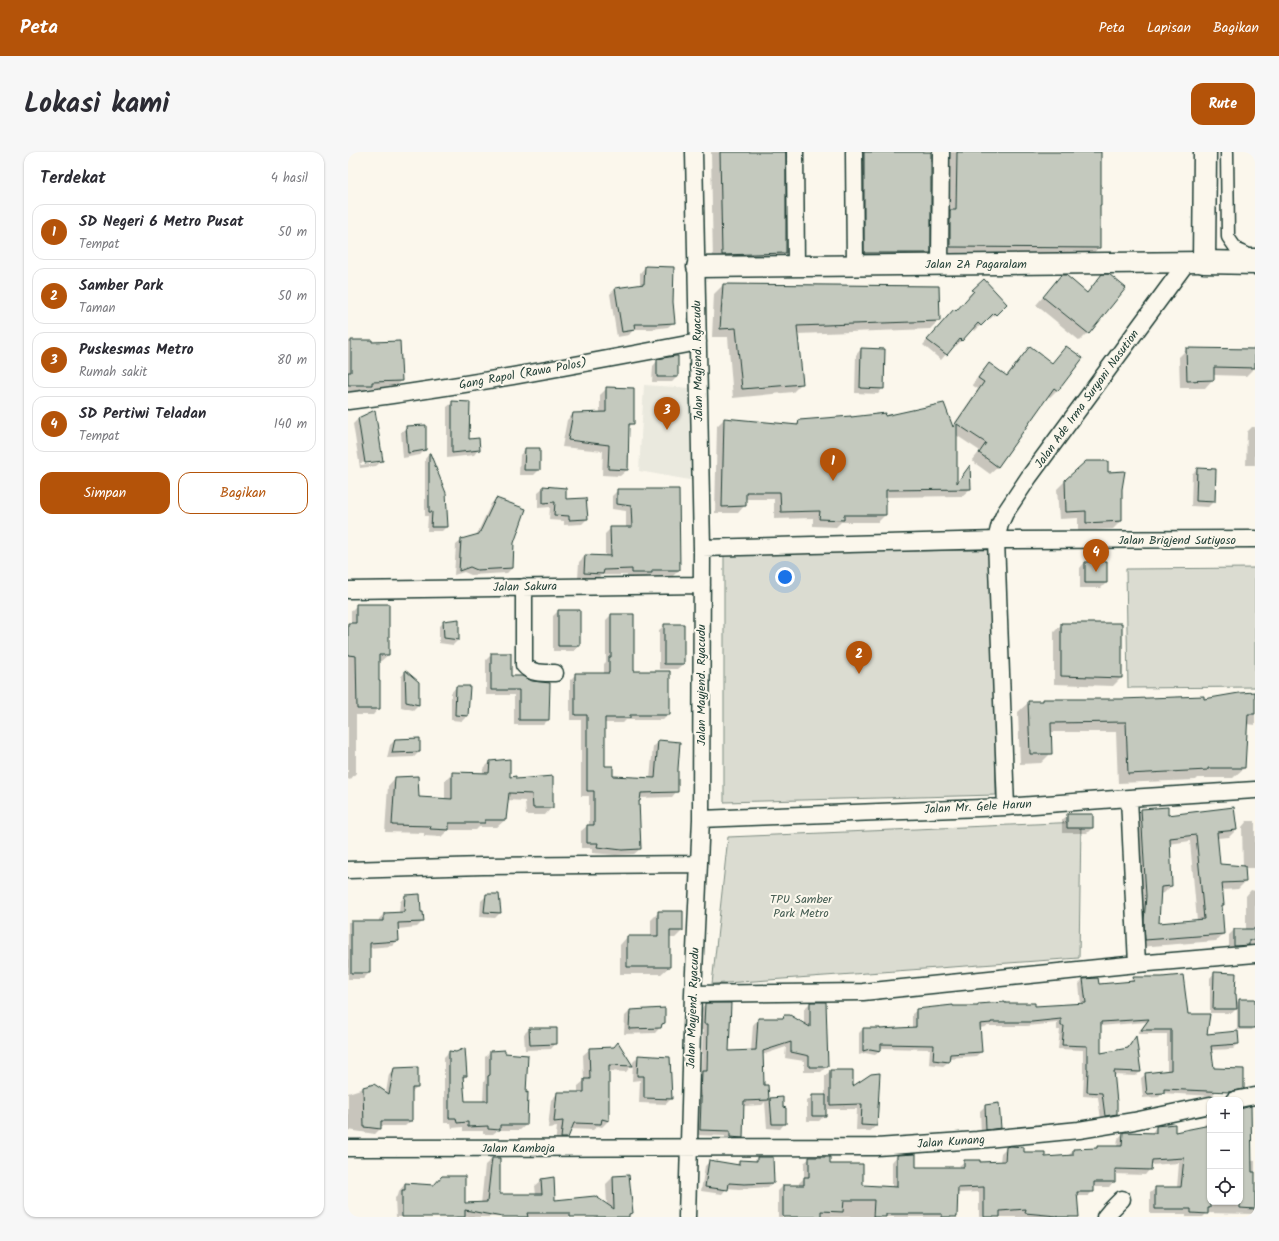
<!DOCTYPE html>
<html lang="id">
<meta charset="utf-8">
<style>
:root{--surface:#fff;--page:#f7f7f7;--text:#2b2b33;--muted:#7c7c81;--line:#e1e1e2;--accent:#b45309}
body{margin:0;font-family:Kalam,sans-serif;background:var(--page);color:var(--text)}
.controls{position:absolute;right:12px;bottom:12px;display:grid;overflow:hidden;border-radius:8px;box-shadow:0 1px 3px #0004}
.controls button{width:36px;height:36px;display:grid;place-items:center;padding:0;border:0;border-bottom:1px solid var(--line);background:var(--surface);color:var(--text);font:20px sans-serif}
.you{position:absolute;left:437px;top:425px;width:14px;height:14px;margin:-10px;border:3px solid #fff;border-radius:50%;background:#1a73e8;box-shadow:0 0 0 6px #1a73e833}
.badge{display:grid;place-items:center;width:26px;height:26px;border-radius:50%;background:var(--accent);color:#fff;font-size:13px;font-weight:700}
.pin{position:absolute;translate:-50% -33px;filter:drop-shadow(0 1px 2px #0008)}
.pin::after{content:'';position:absolute;top:21px;width:14px;height:12px;background:inherit;clip-path:polygon(0 0,100% 0,50% 100%)}
.list{margin:0;padding:0;list-style:none}
h2{display:flex;justify-content:space-between;align-items:center;height:52px;margin:0;padding:0 16px;font-size:17px}
h2 small{font-size:13px;font-weight:400;color:var(--muted)}
.list li{display:grid;grid-template-columns:26px 1fr auto;gap:12px;align-items:center;box-sizing:border-box;height:56px;margin:0 8px 8px;padding:0 8px;border:1px solid var(--line);border-radius:12px}
.list b{display:block;font-size:15px;white-space:nowrap}
.list p{margin:0;font-size:13px;white-space:nowrap;color:var(--muted)}
.list em{font-size:13px;font-style:normal;color:var(--muted)}
.actions{display:flex;gap:8px;padding:12px 16px}
.actions a{flex:1;padding:9px 0;border:1px solid var(--accent);border-radius:12px;text-align:center;font-size:14px;color:var(--accent)}
.actions .main{background:var(--accent);color:#fff}
.icon{flex:none;width:22px;height:22px;fill:none;stroke:currentColor;stroke-width:2;stroke-linecap:round;stroke-linejoin:round}
.map{position:relative;flex:none;width:907px;height:1065px;overflow:hidden;border-radius:12px}
header{display:flex;align-items:center;gap:24px;box-sizing:border-box;height:56px;padding:0 20px;background:var(--accent);color:#fff}
header strong{font-size:19px}
nav{display:flex;gap:22px;margin-inline-start:auto;font-size:14px}
.intro{display:flex;align-items:center;justify-content:space-between;box-sizing:border-box;height:96px;padding:0 24px}
h1{margin:0;font-size:28px}
.button{padding:10px 18px;border-radius:12px;background:var(--accent);color:#fff;font-size:14px;font-weight:700}
main{display:flex;gap:24px;padding:0 24px}
aside{flex:1;background:var(--surface);border-radius:12px;box-shadow:0 1px 3px #0004}
.map>svg:first-child{display:block}
.built{fill:#eae9de}
.green{fill:#dbdcd1;stroke:#7d8c82}
.shadow{fill:#0003;fill-rule:evenodd}
.building{fill:#c4c9be;stroke:#1f3d34;fill-rule:evenodd}
.lines{fill:none;stroke-linecap:round;stroke-linejoin:round}
.pedestrian-casing{stroke:#1f3d34;stroke-width:15}
.minor-casing{stroke:#1f3d34;stroke-width:19}
.tertiary-casing{stroke:#1f3d34;stroke-width:23}
.primary-casing{stroke:#1f3d34;stroke-width:25}
.pedestrian{stroke:#fbf7ec;stroke-width:12}
.minor{stroke:#fbf7ec;stroke-width:16}
.tertiary{stroke:#fbf7ec;stroke-width:20}
.primary{stroke:#fbf7ec;stroke-width:22}
.labels{text-anchor:middle;dominant-baseline:central;stroke-width:4;stroke-linejoin:round;paint-order:stroke}
.street-label{font-size:12px;fill:#1f3d34;stroke:#fbf7ec}
.park-label{font-size:12px;fill:#455d53;stroke:#fbf7ec}
</style>
<header>
<strong>Peta</strong>
<nav><a>Peta</a><a>Lapisan</a><a>Bagikan</a></nav>
</header>
<div class="intro"><h1>Lokasi kami</h1><a class="button">Rute</a></div>
<main>
<aside>
<h2>Terdekat<small>4 hasil</small></h2>
<ul class="list">
<li><span class="badge">1</span><div><b>SD Negeri 6 Metro Pusat</b><p>Tempat</p></div><em>50 m</em></li>
<li><span class="badge">2</span><div><b>Samber Park</b><p>Taman</p></div><em>50 m</em></li>
<li><span class="badge">3</span><div><b>Puskesmas Metro</b><p>Rumah sakit</p></div><em>80 m</em></li>
<li><span class="badge">4</span><div><b>SD Pertiwi Teladan</b><p>Tempat</p></div><em>140 m</em></li>
</ul>
<div class="actions"><a class="main">Simpan</a><a>Bagikan</a></div>
</aside>
<div class="map">
<svg width="907" height="1065" viewBox="0 0 907 1065">
<rect width="100%" height="100%" fill="#fbf7ec"/>
<filter id="ink" filterUnits="userSpaceOnUse"><feTurbulence type="fractalNoise" baseFrequency=".025" numOctaves="2"/><feDisplacementMap in="SourceGraphic" scale="8" xChannelSelector="R" yChannelSelector="G"/><feConvolveMatrix kernelMatrix="1 2 1 2 8 2 1 2 1" color-interpolation-filters="sRGB"/></filter>
<g filter="url(#ink)">
<path class="built" d="M296 233 343 236 347 329 291 319Z"/>
<path class="green" d="M644 398 648 643 376 650V401Z
M907 416V535L780 536 778 417Z
M733 670 731 806 364 832 380 685Z"/>
<path class="shadow" d="M363 0H437V100L428 110 365 112Z
M500 0H582V101L571 112 506 111Z
M600 0H752L751 54V95L742 105 593 104Z
M297 115 324 150 326 170 320 175 304 177H286L281 183 269 185 262 142 267 137 292 134V121Z
M713 124 739 141 746 132 740 181 732 189 688 153Z
M636 129 658 152 642 167 640 165 627 179 624 176 614 188 608 194 607 192 593 208 575 193 601 163 608 160 621 145 620 144Z
M375 133 591 168 582 177 449 182 454 231 445 240 385 246 380 185H364L366 142Z
M0 189H23L53 229 47 235 19 236 16 239H0Z
M682 195 703 212 718 195 709 238 702 245 700 244 650 315 642 322 624 309 632 299 608 283V331L621 315 622 337 614 344 537 345V363L530 370H493L488 375 465 374V366L426 367V347H397V353L390 361H367L369 274 376 267 447 274 452 269 536 265 604 275 630 237 624 233 634 219 641 212 658 224 675 203Z
M513 197 535 236 530 242 507 241 508 203Z
M839 197 906 216 898 224 865 223V227L857 236H832L831 205Z
M310 208 329 225 324 230H304L305 214Z
M259 236 285 271 280 276 279 318 272 324 254 323 255 299 214 295 219 268 225 262 252 261V243Z
M105 250 120 288 131 297 126 303 99 306V255Z
M10 267 34 309 28 314 12 316 5 272ZM29 309V311L13 313 12 311Z
M59 275 77 298 72 303 55 306 53 280Z
M904 275H907V313H898L899 280Z
M177 297H191V318L186 323H171L172 303Z
M81 302 98 375 94 379H79L80 364H77V307Z
M849 317 866 349 860 355 843 354 844 322Z
M759 321 773 337V369L765 377 730 379V366L711 367 709 337 718 328Z
M196 335 217 348 239 367 234 372 216 373V369L201 368 202 355 190 356V340Z
M270 338H330L331 418 325 424H300L297 426 279 427V423H253L248 428 230 427 231 410 237 404 257 405V382L263 376H278V359L264 357V344Z
M148 347 165 391 164 416 159 421 123 423 116 420 106 423 108 393 114 388 128 384 143 352Z
M737 410 758 431 753 436H732V416Z
M9 453 40 503 33 509H30L31 556 25 563H8V621L2 628 0 627V472H3V459Z
M210 459 231 494 226 499H205V464Z
M263 463 285 520 321 562 315 568H278L275 571H256V615L264 625 302 627 305 594 311 589 329 617V639L324 645 291 646 290 650 292 697 286 702 267 703 244 701V696H233V679L239 674H241V644H233V568H222V528L228 522H256V512L258 510V468Z
M110 468V488L105 493 91 491V475L96 470Z
M714 472 773 526 765 534 706 532V480Z
M317 473 335 512 329 517H311V478Z
M144 502 200 568 195 573H166V543H138V508Z
M57 520 70 531V553L65 558 53 555V525Z
M108 535 119 564 114 569 103 568V541Z
M907 540V573L898 572 896 616 885 626H850L848 628 770 631 768 580H703V601L693 611 672 612 670 560 681 550 855 549Z
M47 588 71 600 66 605 39 606 42 593Z
M142 610 161 626 167 628 204 655 197 663H178L177 649 159 648 157 668 149 675H131L128 678H100L93 685 76 684V681L37 680 40 634 47 626 70 646 97 647V629L104 622H135V617Z
M793 658 819 664 888 678 881 685 869 686 871 713 895 715 894 675 899 669H907V716H896L897 730 890 737 874 738 875 752 873 754 875 782 868 789 791 795 786 665ZM842 689 849 769 810 772 812 742 816 741 823 734 821 692Z
M720 663 744 676 739 681H714V668Z
M903 738 907 739V793H899L894 798 881 799V783L886 778H898V744Z
M139 743H150L152 761 147 766 132 765 133 749Z
M57 744 72 761 75 769 69 775 50 777V788L44 794 21 796V821L15 827H0V770H31V767L36 762 51 761 52 750Z
M311 760 334 779 327 786H321V815L313 822H272V793L279 785H303V768Z
M866 821 886 843 888 851 891 848H906V875L904 878H889V856L884 861H862V826Z
M786 826 839 863 858 883 890 892 885 897 862 898 868 939 864 944 814 941 811 945 795 946 793 926 798 922 819 920V882H789L798 870 752 874V902L778 897 787 886 792 920 788 924 765 923 768 962 763 966 753 968 750 945 735 944 736 921H735V898L710 897 712 878H709V871L679 874H639L637 875 632 876 633 900 628 904 600 906V910L595 914 581 912 582 897 532 896V899L527 903 517 901 511 903V881L515 877 531 878 564 876V862L569 858 686 855 733 852 731 832 735 828 750 833 781 830Z
M462 851H477L479 914 473 920H456V909L437 906 438 895 414 903 415 934H419L420 950 422 947 434 955 437 971 432 977 419 976 417 950 414 953 395 954 394 985 388 991H377V984L347 983 348 926 353 920 355 878H351L352 858 357 852 380 900 403 899 405 873 410 867H434L437 864 456 873V857Z
M282 859 316 871 307 881 276 882 277 864Z
M181 877 208 891 203 897 177 898 176 882Z
M266 896 284 913 278 920 260 919V969L254 975 250 974 245 978 222 977 219 986 212 992H207L209 975 200 976 203 948 210 941H230V934L236 929 235 903 242 897Z
M101 900 118 924 114 928 116 950H135L136 930 137 928V905L142 900 178 973 172 978H150L145 982H135V979H115V975L104 976 103 971H96V905Z
M291 904 323 947 318 952 291 951 292 928 284 929 285 910Z
M69 916V936L63 941V969L57 974H32V977L27 982 0 978V941L25 933 38 941 41 922 46 917Z
M482 919 504 936 528 974 522 979 508 978 509 957H477V963L471 969H459V949L465 944H477V924Z
M637 954 652 976 646 981 633 982 632 959Z
M862 968V1050H892V971L895 1008 907 1009V1062L859 1061 855 1065H838V1062H802V1041L808 1036H829L831 1011 803 1013 802 1017 797 1023 766 1022V1029L761 1035H745V1039L740 1044H728L730 1065H631V1040L609 1041 608 1065H430V1039L435 1034H451V1031L456 1026V1011L462 1006 481 1013 514 1034 544 1036V1010L549 1004 567 1003V1016H611V1014L617 1009 631 1011 652 1010 653 1001 658 996 675 1001 696 1006 720 1004 726 998 769 995 770 987 775 981 803 982 808 975 826 973V981L856 975 855 974Z
M409 1006 425 1030 420 1035 391 1037 379 1036 374 1042 353 1039 357 1014 362 1009 388 1013 392 1009 405 1010Z
M144 1007H151V1043H188L187 1034 194 1028 206 1049 259 1053 258 1032 265 1025 280 1024 284 1060 280 1065H48L47 1046 50 1043 51 1039 57 1032 116 1052H133L137 1013Z"/>
<path class="building" d="M372 0H438V101L374 103Z
M516 0H583V101H516Z
M609 0H753V53H752V96L602 95V58H608Z
M297 114 326 115 325 150 327 171 310 172H286L287 178 274 180 267 136 296 132Z
M754 122H761L778 136 741 182 695 145 713 123H718L739 141Z
M636 127 659 152 648 163 646 161 633 174 630 171 614 189 612 187 599 203 579 188 606 157 608 159 626 139 624 138Z
M375 132 591 134 592 169 449 174 455 232 394 237 388 176 372 177Z
M3 188H24V190L52 189 54 229 24 230V233H0V220H3Z
M682 194 704 211 718 194 735 206 710 239 706 236 650 315 631 301 638 291 609 272V331L622 313 623 337 538 338V363H496V368L471 367 472 359 433 360 432 340H398V354L374 355 376 266 450 273 451 268 503 264V265L538 261 537 264 596 251 605 275 636 230 630 226 641 211 659 224Z
M513 196 537 197 536 237 512 236Z
M838 196 907 197V216L866 215V228L839 229Z
M327 204H330V225H309V207Z
M258 235 286 236V272H281L280 318 260 317 261 293 220 288 225 261 258 260Z
M104 249 122 250 121 287 131 286 132 298 104 301Z
M27 258 35 309 17 311 10 266Z
M78 273V298L60 301 58 274Z
M177 296H192V318H176Z
M81 301H82L98 341 100 375H83L84 360H81Z
M738 309H760V320L777 319 774 337V369L738 371V359L718 360 717 328Z
M849 316 868 317 867 350 848 349Z
M195 334 218 336V347L238 346 240 367 221 368V364L206 363 207 350 195 351Z
M269 337H331L332 418H304V421H284V417L256 418 255 422 236 421 237 403 263 404 262 375H284L283 354 269 352Z
M148 346 178 357 166 391 165 416 129 418 122 415 111 419 113 387 131 382Z
M759 409V431H737V410Z
M8 452H41V503H31V529H32V557H9L8 504 0 503V471H8Z
M210 458H232V494H210Z
M263 462H286V519H322V563H282V566H257V614H265V624L307 626 310 588 332 590 330 617V640L293 641 292 649H291L293 697 274 698 249 695 250 691H239V673H246V639H239V563H227V521H261V505H263Z
M111 467V488L96 486 95 469Z
M713 471H774V526L713 524Z
M316 472H336V512H316Z
M143 501H163V524H174L184 529 202 531 201 568H171V538H143Z
M57 518 71 530V553L58 550Z
M108 534H122L120 564 107 563Z
M907 540V562H900L897 616H860V618L780 622 778 570 703 571 704 602H682L680 549H695V547H773L856 544V547L891 541Z
M72 586V600L44 601 47 587Z
M162 607V625L168 624V627L205 624V656H185L184 642 161 641 158 668H137V671H101V678L82 677 83 674 44 673 47 625 70 624 71 645 104 647V620L141 621 142 609Z
M820 655V663L886 655 889 678 869 680 872 712 897 714 898 730 874 731 876 753H874L876 782 797 788 796 769 798 744 793 657ZM848 683 856 767 811 771 813 735 824 734 822 686Z
M719 662H745V676H719Z
M72 742 73 760H75L76 770 50 771 51 789 22 791V821H3V769H36V761L56 760 57 743Z
M138 742H151L153 761 136 760Z
M310 759H335V779H322V815H279V784H310Z
M886 777H907V788H901V793L886 794Z
M866 820 888 821 887 842H888L889 857H865Z
M835 823 840 862H862L859 882 890 879 891 892 863 894 866 916 896 917V937L881 940 816 937V941L799 942 797 921 823 918V878H793L801 867 753 870V901L780 896 788 884 793 920 766 919 769 951V962L757 964 754 941 739 940 740 917H739V894L714 893 716 874H713V867L684 870H643V871L632 872 634 900 602 902 601 910 585 908 586 893 533 892V899L522 897 515 899V876H532V877L568 875V857L605 853V854H630V852L657 850V851H687V854L738 851 735 827 750 826 751 832 786 829 785 825H814Z
M891 847H907V876H891Z
M462 850H478L480 915H461V904L443 900V890L415 899 416 933H420L421 948 396 949 395 986 382 985V979L352 978 354 919H359L360 872H356L357 851H383L381 899 408 898 410 866H435L436 863H442L462 875Z
M317 856V871L314 872 313 876 281 877 282 858Z
M181 876H209V892L182 893Z
M270 890 285 914 261 913V969L254 967 253 972 226 971 220 986H213L215 969 206 970 209 940H236V927H242L241 896 266 895Z
M117 896 119 924H115L117 949H140V924L142 923V899L157 898V901L180 903 178 941 180 940 179 973H152V978L140 977V974L120 975V970L109 971 108 966H101V899L108 900Z
M290 903 322 905 324 947 296 946V924H289Z
M70 915V936H64V969H33V977L16 975 15 935 26 932 41 942 46 916Z
M482 918H505V934L523 922 532 921 529 974 513 973 514 952 482 953Z
M464 943H478V964H464Z
M435 945V955L438 956V972H424L422 946Z
M651 951 653 976 638 978 637 953Z
M903 954 904 1020H907V1057L892 1056V957Z
M827 972V980L862 973V1056H860V1062L843 1061V1057H807V1035H833L836 1006 804 1008 803 1018 767 1017V1030H746V1040H729L731 1065H710L709 1064 677 1061 678 1057 652 1059V1065H636V1035L610 1036 609 1065H594V1062H538V1065H525L526 1048H496L495 1060 473 1059V1065H435V1033H456V1025H461V1005H482V1012H515V1033L549 1035V1003L568 1002V1015H616V1008H632V1010L657 1009 658 995 662 994 676 995V1000H697V1005L725 1003V997L749 996V994H774L775 980 808 981V974Z
M409 1005H425L426 1031 396 1032 381 1031 380 1038 357 1035 361 1008 391 1013V1008L409 1009Z
M144 1006H152V1042H194L193 1027 206 1025 207 1048 247 1044 266 1057 265 1024 281 1023 285 1061 281 1062V1065H222V1061H179L180 1065H154L117 1058V1065H54V1038H57V1031L86 1033 94 1024H117V1051L139 1050Z"/>
<g class="lines">
<defs>
<path id="pedestrian" d="M879 0 880 85 889 98 901 103H907"/>
<path id="minor" d="M447 0 448 114
M506 0 507 113
M592 112 593 0
M0 249C117 234 234 212 350 190
M354 396 648 388 907 387
M176 435V513C183 522 196 521 207 521
M0 438 354 433
M781 646 789 812
M658 655 648 388 652 372 657 361 681 325 839 110
M353 667 658 655 781 646 907 638
M0 718 135 714 351 712
M345 842 515 840 789 812 907 802
M886 948 907 944
M0 996 529 995 629 988 731 978 786 969 862 953
M339 1065 345 842 353 667 354 396 346 0
M757 1065 762 1059 774 1047"/>
<path id="tertiary" d="M349 115 856 110"/>
<path id="primary" d="M857 0 856 110 907 111"/>
</defs>
<use href="#pedestrian" class="pedestrian-casing"/>
<use href="#minor" class="minor-casing"/>
<use href="#tertiary" class="tertiary-casing"/>
<use href="#primary" class="primary-casing"/>
<use href="#pedestrian" class="pedestrian"/>
<use href="#minor" class="minor"/>
<use href="#tertiary" class="tertiary"/>
<use href="#primary" class="primary"/>
</g>
</g>
<g class="labels">
<g class="street-label">
<text x="628" y="112">Jalan ZA Pagaralam</text>
<text transform="translate(350 209) rotate(-91)">Jalan Mayjend. Ryacudu</text>
<text transform="translate(175 222) rotate(-10)">Gang Rapol (Rawa Polos)</text>
<text transform="translate(739 247) rotate(-54)">Jalan Ade Irma Suryani Nasution</text>
<text x="829" y="388">Jalan Brigjend Sutiyoso</text>
<text transform="translate(177 435) rotate(-1)">Jalan Sakura</text>
<text transform="translate(353 533) rotate(-90)">Jalan Mayjend. Ryacudu</text>
<text transform="translate(630 655) rotate(-3)">Jalan Mr. Gele Harun</text>
<text transform="translate(345 856) rotate(-88)">Jalan Mayjend. Ryacudu</text>
<text transform="translate(603 990) rotate(-4)">Jalan Kunang</text>
<text x="170" y="996">Jalan Kamboja</text>
</g>
<g class="park-label">
<text x="453" y="747">TPU Samber<tspan x="453" dy="14">Park Metro</tspan></text>
</g>
</g>
</svg>
<div class="controls">
<button>+</button>
<button>−</button>
<button><svg class="icon" aria-label="locate" viewBox="0 0 24 24"><circle cx="12" cy="12" r="6"/><path d="M12 2v4M12 18v4M2 12h4M18 12h4"/></svg></button>
</div>
<div class="you"></div>
<div class="pin badge" style="left:485px;top:329px">1</div>
<div class="pin badge" style="left:511px;top:522px">2</div>
<div class="pin badge" style="left:319px;top:278px">3</div>
<div class="pin badge" style="left:748px;top:420px">4</div>
</div>
</main>
